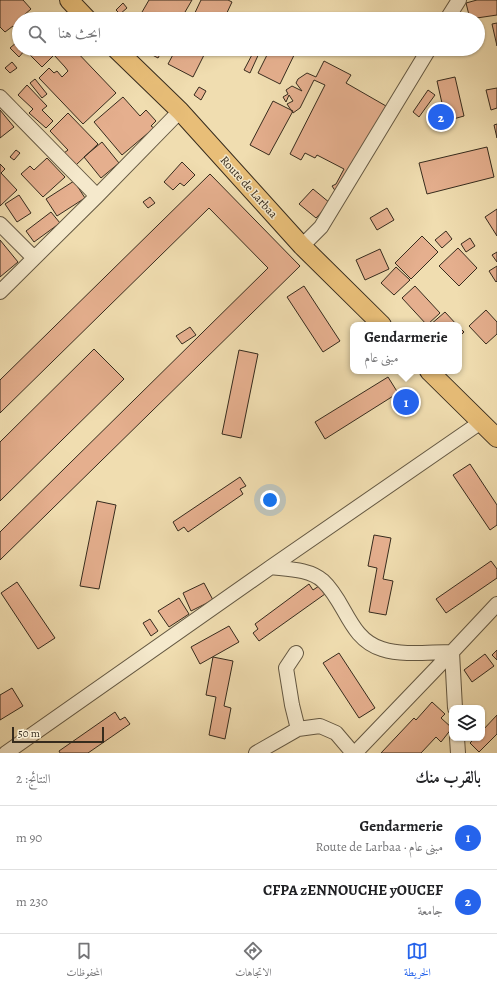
<!DOCTYPE html>
<html lang="ar">
<meta charset="utf-8">
<style>
body{margin:0;font-family:Alegreya,Amiri,serif;background:#f2f2f2;color:#202124;direction:rtl}
.controls{position:absolute;right:12px;bottom:12px;display:grid;overflow:hidden;border-radius:8px;box-shadow:0 1px 3px #0004}
.controls button{width:36px;height:36px;display:grid;place-items:center;padding:0;border:0;border-bottom:1px solid #e0e0e0;background:#fff;color:#202124;font:20px sans-serif}
.scale{position:absolute;left:12px;bottom:10px;width:92px;box-sizing:border-box;padding-left:4px;border:2px solid #362b1d;border-top:0;font-size:11px;line-height:14px;white-space:nowrap;color:#362b1d;-webkit-text-stroke:3px #f5e9cc;paint-order:stroke}
.you{position:absolute;left:270px;top:500px;width:14px;height:14px;margin:-10px;border:3px solid #fff;border-radius:50%;background:#1a73e8;box-shadow:0 0 0 6px #1a73e833}
.badge{display:grid;place-items:center;width:26px;height:26px;border-radius:50%;background:#2563eb;color:#fff;font-size:13px;font-weight:700}
.pin{position:absolute;translate:-50% -50%;border:2px solid #fff;box-shadow:0 1px 4px #0006}
.popup{position:absolute;left:350px;top:322px;width:112px;height:52px;box-sizing:border-box;display:grid;place-content:center;border-radius:8px;background:#fff;filter:drop-shadow(0 1px 3px #0005);font-size:13px;white-space:nowrap;color:#757577}
.popup b{font-size:15px;color:#202124}
.popup::after{content:'';position:absolute;left:50%;top:100%;margin-left:-8px;border:8px solid transparent;border-top-color:#fff}
.list{margin:0;padding:0;list-style:none}
h2{display:flex;justify-content:space-between;align-items:center;height:52px;margin:0;padding:0 16px;font-size:17px}
h2 small{font-size:13px;font-weight:400;color:#757577}
.list li{display:grid;grid-template-columns:26px 1fr auto;gap:12px;align-items:center;box-sizing:border-box;height:64px;padding:0 16px;border-top:1px solid #e0e0e0}
.list b{display:block;font-size:15px;white-space:nowrap}
.list p{margin:0;font-size:13px;white-space:nowrap;color:#757577}
.list em{font-size:13px;font-style:normal;color:#757577}
.icon{flex:none;width:22px;height:22px;fill:none;stroke:currentColor;stroke-width:2;stroke-linecap:round;stroke-linejoin:round}
.map{position:relative;flex:none;width:497px;height:753px;overflow:hidden;direction:ltr}
.search{position:absolute;background:#fff;box-shadow:0 1px 3px #0004;left:12px;right:12px;top:12px;height:44px;display:flex;align-items:center;gap:10px;box-sizing:border-box;padding:0 14px;border-radius:22px;color:#757577;font-size:15px}
.sheet{height:180px;background:#fff}
nav{display:flex;justify-content:space-around;align-items:center;box-sizing:border-box;height:56px;border-top:1px solid #e0e0e0;background:#fff;font-size:11px;color:#757577}
nav a{display:grid;justify-items:center;gap:2px}
nav .on{color:#2563eb}
.map>svg:first-child{display:block}
.building{fill:#e5af8e;stroke:#362b1d}
.lines{fill:none;stroke-linecap:round;stroke-linejoin:round}
.minor-casing{stroke:#645842;stroke-width:16}
.major-casing{stroke:#362b1d;stroke-width:20}
.minor{stroke:#f5e9cc;stroke-width:14}
.major{stroke:#e8be78;stroke-width:18}
.labels{text-anchor:middle;stroke-width:3;stroke-linejoin:round;paint-order:stroke}
.street-label{font-size:12px;fill:#362b1d;stroke:#f5e9cc}
</style>
<div class="map">
<svg width="497" height="753" viewBox="0 0 497 753">
<rect width="100%" height="100%" fill="#f0ddb0"/>
<filter id="stains"><feTurbulence type="fractalNoise" baseFrequency=".005" numOctaves="4"/><feColorMatrix values="0 0 0 0 .2 0 0 0 0 .09 0 0 0 0 .02 0 0 0 .5 -.17"/></filter>
<radialGradient id="worn" r=".72"><stop offset=".6" stop-color="#630" stop-opacity="0"/><stop offset="1" stop-color="#630" stop-opacity=".3"/></radialGradient>
<!-- building -->
<path class="building" d="M0 0H23L31 9 24 15 27 19H19L18 31 13 26 5 32 0 27Z
M149 0H192L181 19H138Z
M201 0H228L232 2 224 19H192Z
M477 0H497V15L470 19 466 3Z
M123 3 127 8 120 14 116 10Z
M238 13 249 19H235Z
M497 23V46L492 24Z
M17 42 19 49 25 50 19 57 10 48Z
M24 49H74L116 93 83 124 39 78 49 68 54 73 57 71 62 77 68 71 65 67 54 55 42 67Z
M141 49H163L158 58Z
M176 49H207L193 77 168 64Z
M238 49H250L247 54Z
M255 49H261L250 73 244 70Z
M277 49H297L280 84 258 73 269 51 275 54Z
M324 61 351 75 346 83 386 106 340 198 332 186 336 184 344 169 317 155 315 158 305 153 301 160 290 154 325 85 314 80 300 108 293 113 287 104 293 101 289 95 286 102 283 97 288 94 286 90 292 86 302 91 296 83 298 79 307 73 316 77Z
M12 62 17 68 10 73 5 68Z
M455 77 464 116 446 121 437 81Z
M35 79 47 94 42 98 30 83Z
M27 85 47 106 42 110 53 121 46 128 29 113 33 109 18 95Z
M199 87 206 91 201 100 194 95Z
M497 88V108L491 110 486 90Z
M428 90 435 95 419 117 413 112Z
M123 97 140 116 146 110 156 121 151 126 154 128 122 155 94 122Z
M273 101 293 111 269 155 250 145Z
M0 110 14 127 0 138Z
M68 113 98 144 76 165 64 153 68 150 50 131Z
M497 124V138L494 125Z
M102 142 119 163 101 178 84 157Z
M487 147 494 177 427 194 419 163Z
M16 150 20 153 14 160 10 157Z
M47 158 65 177 43 197 21 174 30 166 34 170Z
M182 162 195 175 184 186 180 183 173 190 164 182Z
M0 164 5 169 1 173 17 190 0 206Z
M210 174 300 266 0 560V532L268 268 209 208 0 413V380Z
M74 181 85 198 57 216 46 199Z
M313 189 330 203 316 218 299 204Z
M19 195 31 213 17 222 5 204Z
M150 197 155 203 148 208 143 202Z
M387 208 394 220 377 230 370 218Z
M497 209V236L485 217Z
M51 212 60 223 34 242 26 231Z
M446 231 452 239 442 248 435 240Z
M422 236 438 252 411 279 395 263Z
M470 238 475 246 466 252 461 244Z
M0 240 18 262 0 277Z
M458 248 477 268 459 286 439 266Z
M380 249 389 269 365 280 356 260Z
M497 252V262L492 255Z
M497 266V281L496 282 489 271Z
M396 267 410 280 394 295 381 283Z
M304 286 340 341 323 352 287 297Z
M415 286 440 313 427 325 402 298Z
M486 310 497 322V334L486 344 469 326Z
M445 312 457 325H430Z
M190 327 196 335 182 344 176 336Z
M459 327 464 332 459 337Z
M94 349 124 379 0 501V442Z
M239 350 258 354 241 438 222 434Z
M388 377 398 393 325 439 315 422Z
M470 464 497 505V525L490 530 453 475Z
M240 477 246 486 240 489 243 494 188 532 184 527 178 531 173 522Z
M97 501 116 505 99 589 80 586Z
M374 535 391 538 383 579 393 581 386 615 369 612 377 568 368 566Z
M491 561 497 569V578L446 613 436 599Z
M17 582 55 638 38 649 1 593Z
M204 583 213 600 191 611 183 593Z
M309 584 313 590 319 586 325 594 259 641 253 633 258 629 255 624Z
M179 598 189 614 169 627 158 611Z
M150 619 158 631 151 636 143 623Z
M229 626 239 642 200 664 191 647Z
M497 650V660L492 655Z
M339 653 375 708 359 718 323 663Z
M485 654 494 666 472 682 464 670Z
M213 657 233 661 224 706 231 708 225 739 209 735 216 697 206 695Z
M12 688 23 706 0 720V695Z
M432 702 445 714 441 718 452 728 441 742 436 737 421 753H381L414 718 416 720Z
M115 712 120 720 125 717 130 724 88 753H60L59 751Z
M497 715V734L479 752 470 743 475 738H482V731Z"/>
<g class="lines">
<defs>
<path id="minor" d="M447 19 459 0
M0 97 97 196
M0 224 34 258
M302 246 321 227 429 49
M0 292 97 196 180 111
M271 567C287 569 310 569 323 581 346 602 349 639 382 649 404 656 429 652 452 652L497 604
M452 652 455 708
M296 653 286 668 292 705 298 729
M457 738 458 753
M6 753 271 567 481 422
M256 753 298 729 320 726 336 733 353 753
M355 753 452 652"/>
<path id="major" d="M69 0 87 19
M116 49 180 111 302 246 382 325
M429 371 497 438"/>
</defs>
<!-- minor casing -->
<use href="#minor" class="minor-casing"/>
<!-- major casing -->
<use href="#major" class="major-casing"/>
<!-- minor -->
<use href="#minor" class="minor"/>
<!-- major -->
<use href="#major" class="major"/>
</g>
<g class="labels">
<!-- street labels -->
<g class="street-label">
<text transform="translate(249 187) rotate(48)" y="4">Route de Larbaa</text>
</g>
</g>
<rect width="100%" height="100%" filter="url(#stains)"/>
<rect width="100%" height="100%" fill="url(#worn)"/>
</svg>
<div class="controls">
<button><svg class="icon" aria-label="layers" viewBox="0 0 24 24"><path d="M12 4l9 5-9 5-9-5zM3 14l9 5 9-5"/></svg></button>
</div>
<div class="scale">50 m</div>
<div class="you"></div>
<div class="pin badge" style="left:406px;top:402px">1</div>
<div class="popup"><b>Gendarmerie</b>مبنى عام</div>
<div class="pin badge" style="left:441px;top:117px">2</div>
<div class="search"><svg class="icon" aria-label="search" viewBox="0 0 24 24"><circle cx="10" cy="10" r="6"/><path d="M15 15l6 6"/></svg>ابحث هنا</div>
</div>
<section class="sheet">
<h2>بالقرب منك<small>النتائج: 2</small></h2>
<ul class="list">
<li><span class="badge">1</span><div><b>Gendarmerie</b><p>مبنى عام · Route de Larbaa</p></div><em>90 m</em></li>
<li><span class="badge">2</span><div><b>CFPA zENNOUCHE yOUCEF</b><p>جامعة</p></div><em>230 m</em></li>
</ul>
</section>
<nav>
<a class="on"><svg class="icon" aria-label="map" viewBox="0 0 24 24"><path d="M3 6l6-2 6 2 6-2v14l-6 2-6-2-6 2zM9 4v14M15 6v14"/></svg>الخريطة</a>
<a><svg class="icon" aria-label="directions" viewBox="0 0 24 24"><path d="M12 3l9 9-9 9-9-9zM9 14v-3h6M13 9l2 2-2 2"/></svg>الاتجاهات</a>
<a><svg class="icon" aria-label="saved" viewBox="0 0 24 24"><path d="M7 4h10v16l-5-4-5 4z"/></svg>المحفوظات</a>
</nav>
